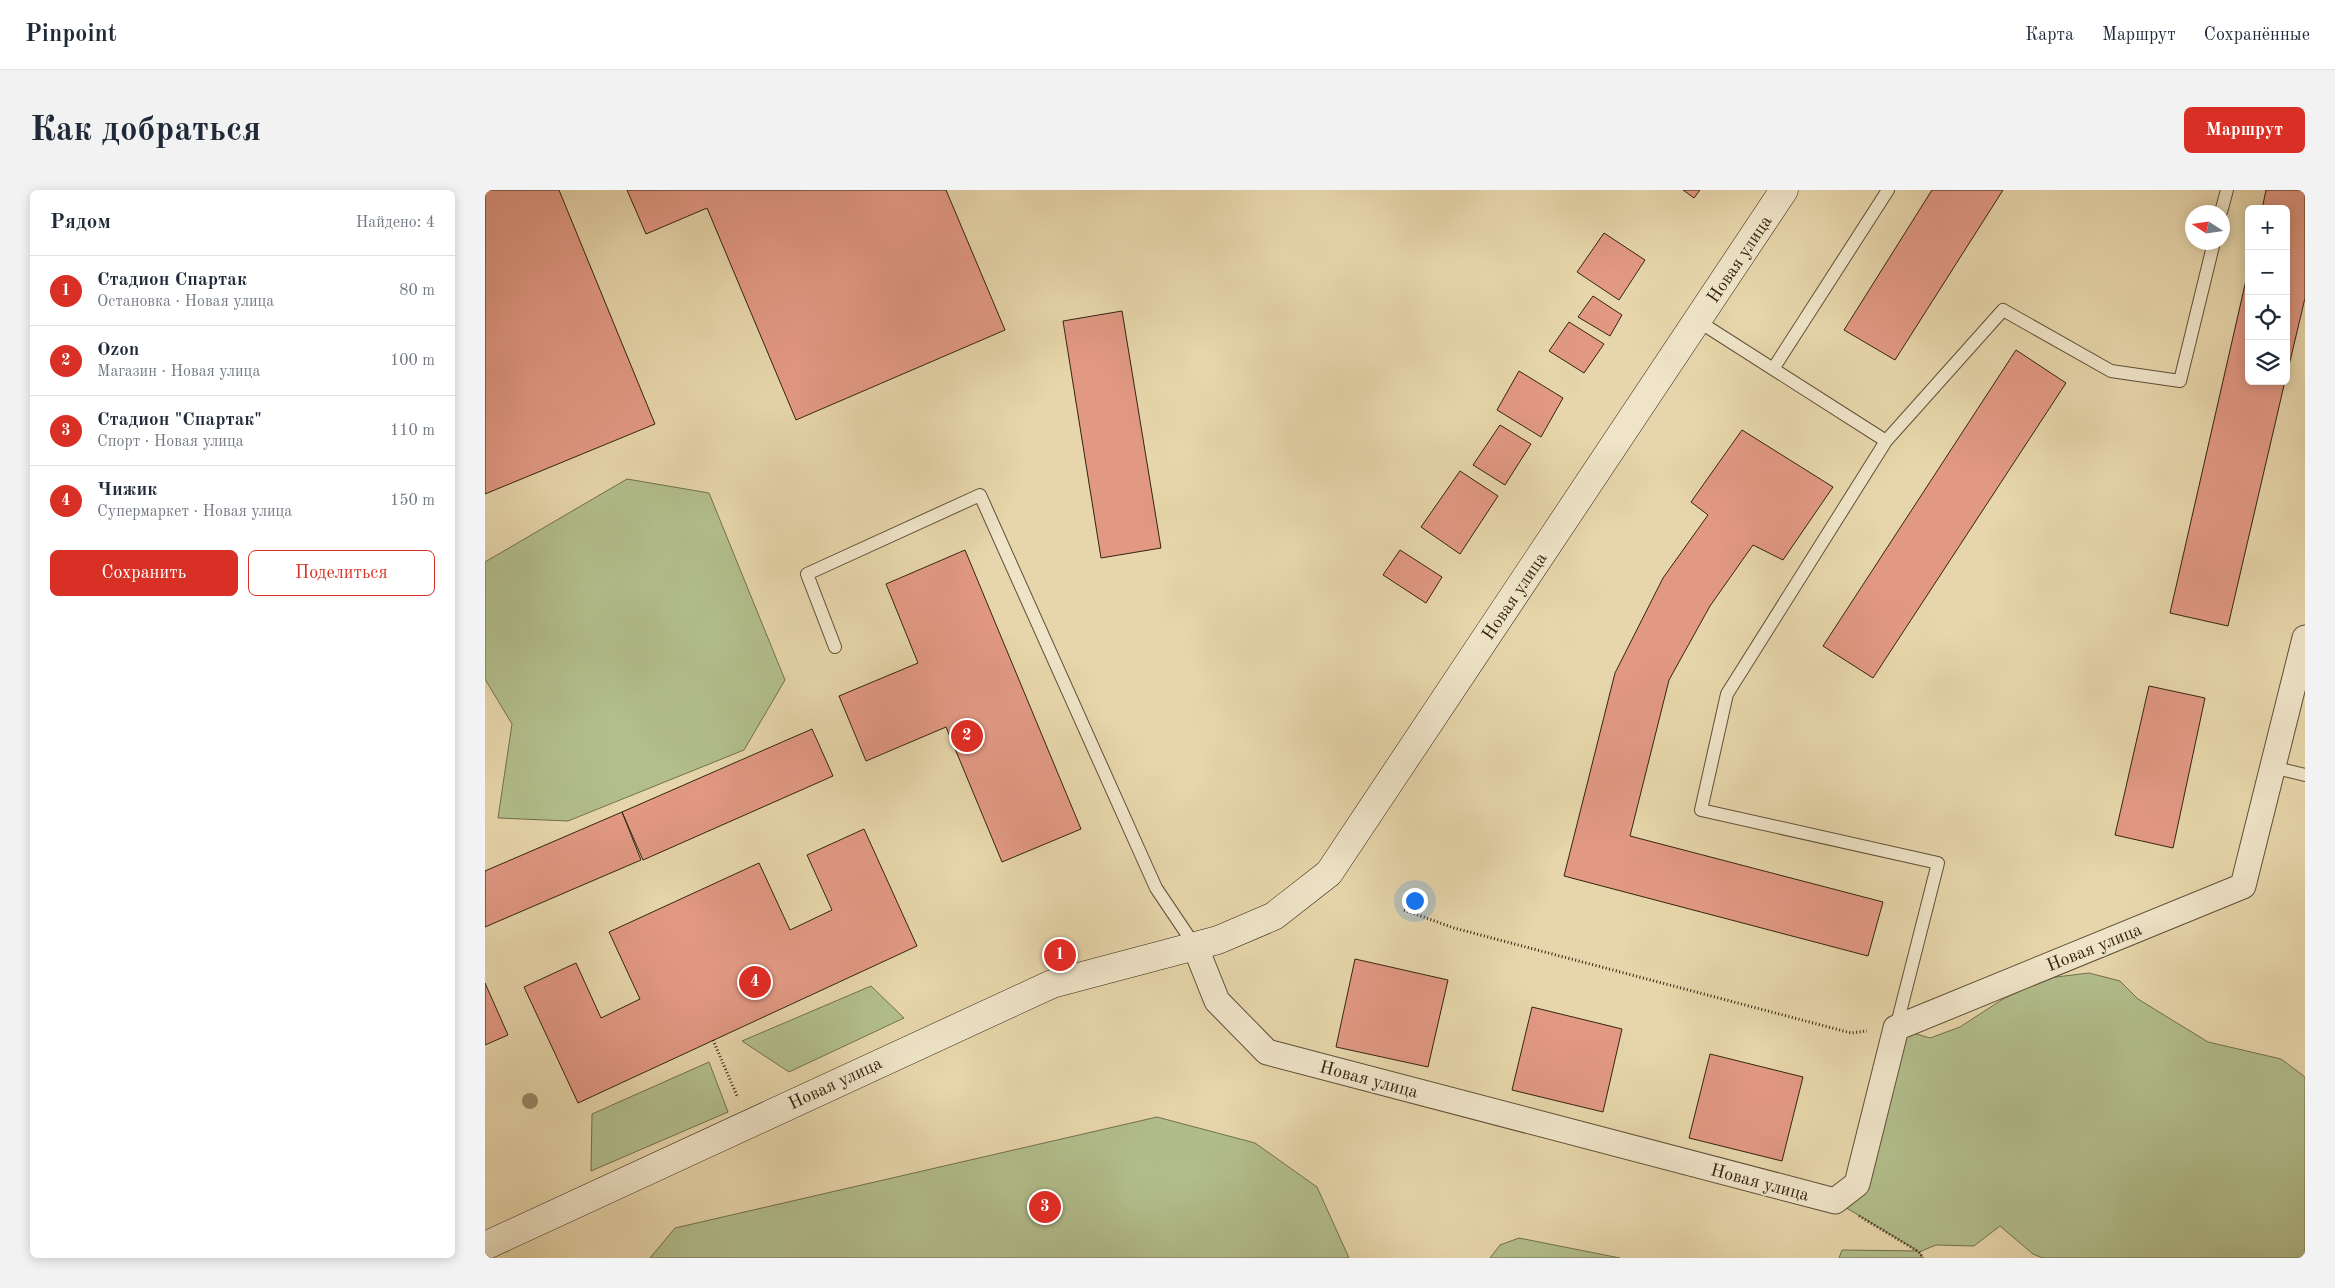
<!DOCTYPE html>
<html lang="ru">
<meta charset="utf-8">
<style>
body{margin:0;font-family:"Old Standard TT",serif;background:#f2f2f3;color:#1f2937}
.controls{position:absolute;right:15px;top:15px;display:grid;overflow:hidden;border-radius:8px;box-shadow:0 2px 12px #0003}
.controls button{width:45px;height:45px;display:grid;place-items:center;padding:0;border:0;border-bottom:1px solid #e0e1e3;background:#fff;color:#1f2937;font:25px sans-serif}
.compass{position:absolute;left:1700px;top:15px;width:45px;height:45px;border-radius:50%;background:#fff;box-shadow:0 2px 12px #0003;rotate:282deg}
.you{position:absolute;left:929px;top:710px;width:18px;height:18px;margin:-12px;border:4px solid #fff;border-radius:50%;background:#1a73e8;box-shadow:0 0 0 8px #1a73e833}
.badge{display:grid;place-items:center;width:32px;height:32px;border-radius:50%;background:#d93025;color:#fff;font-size:16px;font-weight:700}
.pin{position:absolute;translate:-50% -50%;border:2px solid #fff;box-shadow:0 1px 5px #0006}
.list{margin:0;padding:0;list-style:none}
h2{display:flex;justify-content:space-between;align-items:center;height:65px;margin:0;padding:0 20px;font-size:21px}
h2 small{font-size:16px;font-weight:400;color:#747a83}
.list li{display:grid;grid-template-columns:32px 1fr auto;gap:15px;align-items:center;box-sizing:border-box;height:70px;padding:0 20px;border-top:1px solid #e0e1e3}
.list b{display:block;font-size:19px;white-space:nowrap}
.list p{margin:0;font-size:16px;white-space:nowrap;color:#747a83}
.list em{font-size:16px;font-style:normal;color:#747a83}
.actions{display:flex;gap:10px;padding:15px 20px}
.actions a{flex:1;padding:11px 0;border:1px solid #d93025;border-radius:8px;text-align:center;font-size:18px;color:#d93025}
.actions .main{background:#d93025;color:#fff}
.icon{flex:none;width:28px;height:28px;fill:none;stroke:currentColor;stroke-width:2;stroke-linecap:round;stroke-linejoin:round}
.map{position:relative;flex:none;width:1820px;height:1068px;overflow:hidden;border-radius:8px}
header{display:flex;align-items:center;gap:30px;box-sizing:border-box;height:70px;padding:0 25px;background:#fff;border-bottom:1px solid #e0e1e3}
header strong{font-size:24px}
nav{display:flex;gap:28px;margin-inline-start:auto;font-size:18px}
.intro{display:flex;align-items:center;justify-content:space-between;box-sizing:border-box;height:120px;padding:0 30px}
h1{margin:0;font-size:35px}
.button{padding:12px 22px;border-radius:8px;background:#d93025;color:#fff;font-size:18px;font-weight:700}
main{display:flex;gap:30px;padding:0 30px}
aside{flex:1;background:#fff;border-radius:8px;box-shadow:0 2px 12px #0003}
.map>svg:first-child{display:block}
.green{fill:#b2be8c;stroke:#72704e}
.building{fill:#e29984;stroke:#332310}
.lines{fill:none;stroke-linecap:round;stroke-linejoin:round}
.lane-casing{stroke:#605037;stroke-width:14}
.street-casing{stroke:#605037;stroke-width:27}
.secondary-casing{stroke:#332310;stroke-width:29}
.path{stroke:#332310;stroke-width:3;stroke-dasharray:1 2.5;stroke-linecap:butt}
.lane{stroke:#efe4c8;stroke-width:12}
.street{stroke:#efe4c8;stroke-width:25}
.secondary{stroke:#efe4c8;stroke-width:28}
.tree{fill:#968967}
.labels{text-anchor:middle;stroke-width:4;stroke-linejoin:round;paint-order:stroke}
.street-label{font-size:18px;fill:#332310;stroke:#efe4c8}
</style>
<header>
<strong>Pinpoint</strong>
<nav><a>Карта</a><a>Маршрут</a><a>Сохранённые</a></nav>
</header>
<div class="intro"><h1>Как добраться</h1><a class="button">Маршрут</a></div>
<main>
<aside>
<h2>Рядом<small>Найдено: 4</small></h2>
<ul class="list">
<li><span class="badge">1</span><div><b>Стадион Спартак</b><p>Остановка · Новая улица</p></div><em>80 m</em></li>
<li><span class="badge">2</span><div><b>Ozon</b><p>Магазин · Новая улица</p></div><em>100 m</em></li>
<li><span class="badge">3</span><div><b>Стадион &quot;Спартак&quot;</b><p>Спорт · Новая улица</p></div><em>110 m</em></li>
<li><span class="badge">4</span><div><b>Чижик</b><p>Супермаркет · Новая улица</p></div><em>150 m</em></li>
</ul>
<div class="actions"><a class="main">Сохранить</a><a>Поделиться</a></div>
</aside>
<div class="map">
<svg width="1820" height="1068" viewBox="0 0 1820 1068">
<rect width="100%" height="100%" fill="#e7d6ab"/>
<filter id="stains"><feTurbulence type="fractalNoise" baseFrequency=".004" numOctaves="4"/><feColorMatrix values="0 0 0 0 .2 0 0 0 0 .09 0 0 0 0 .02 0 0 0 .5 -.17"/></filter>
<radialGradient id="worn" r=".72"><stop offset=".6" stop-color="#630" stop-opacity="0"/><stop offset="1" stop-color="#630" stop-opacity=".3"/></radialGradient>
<!-- green -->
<path class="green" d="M142 289 224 303 300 490 259 560 83 631 13 628 27 534 0 489V372Z
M1604 783 1635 791 1653 809 1723 852 1796 869 1820 887V1068H1558L1548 1064 1515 1036 1489 1056 1451 1055 1434 1062 1438 1068H1354L1357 1060 1433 1061 1350 1011 1372 994 1411 838 1445 848 1475 837 1518 809 1563 788Z
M386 796 419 828 304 882 257 851Z
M224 872 243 922 106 981 107 924Z
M672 927 770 953 832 997 864 1068H165L190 1038Z
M1034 1048 1135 1068H1005L1015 1055Z"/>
<!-- building -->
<path class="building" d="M0 0H74L170 234 0 304Z
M142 0H461L520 140 311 230 222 18 161 44Z
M1198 0H1215L1209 8Z
M1447 0H1518L1410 170 1359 140Z
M1781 0H1820V108L1801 188V19H1777Z
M1119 43 1160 70 1134 110 1092 82Z
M1764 77V191H1800L1743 436 1685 423Z
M1108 106 1137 125 1125 146 1093 127Z
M637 121 676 358 616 368 578 131Z
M1084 132 1119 154 1099 183 1064 161Z
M1531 160 1581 193 1388 488 1338 456Z
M1034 181 1078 208 1056 247 1012 220Z
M1015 235 1046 254 1020 295 988 275Z
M1257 240 1348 297 1298 370 1268 355 1225 416 1184 490 1145 646 1398 712 1383 766 1079 686 1130 483 1178 388 1223 325 1206 312Z
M975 281 1013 306 975 364 936 337Z
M480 360 596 639 517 672 461 537 381 571 354 506 433 473 401 394Z
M915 360 957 387 941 413 898 385Z
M1664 496 1720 508 1688 658 1630 645Z
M327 539 348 586 158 670 137 622Z
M137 622 156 670 0 737V681Z
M379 639 432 756 93 913 39 797 91 773 116 828 155 809 124 742 274 673 305 740 347 720 322 665Z
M870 769 963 790 943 877 851 857Z
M0 793 23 845 0 855Z
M1047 817 1137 839 1118 922 1027 900Z
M1225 864 1318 887 1297 971 1204 948Z"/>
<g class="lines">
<defs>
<path id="lane" d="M1736 22 1742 0
M1213 131 1401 251 1242 504 1216 620 1453 673 1411 838
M1288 179 1403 0
M1401 251 1518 120 1626 181 1695 191 1729 52
M350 457 322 384 495 305 671 698 710 756
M1787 577 1820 585"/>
<path id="street" d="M710 756 732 811 782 862 1350 1011 1372 994 1411 838 1758 696 1820 448"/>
<path id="secondary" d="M0 1056 567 794 733 750 789 726 844 683 1299 0"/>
</defs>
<!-- lane casing -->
<use href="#lane" class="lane-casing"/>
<!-- street casing -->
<use href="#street" class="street-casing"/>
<!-- secondary casing -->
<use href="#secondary" class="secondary-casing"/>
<!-- path -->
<path class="path" d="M919 720 969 738 1366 843 1382 841
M228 850 253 908
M1374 1026 1434 1062 1438 1068"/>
<!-- lane -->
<use href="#lane" class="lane"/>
<!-- street -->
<use href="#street" class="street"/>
<!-- secondary -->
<use href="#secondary" class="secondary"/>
</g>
<!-- trees -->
<circle class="tree" cx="45" cy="911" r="8"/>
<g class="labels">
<!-- street labels -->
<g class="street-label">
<text transform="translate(1254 69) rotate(-56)" y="6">Новая улица</text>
<text transform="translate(1029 406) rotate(-56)" y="6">Новая улица</text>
<text transform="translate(1609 757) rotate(-22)" y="6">Новая улица</text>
<text transform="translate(884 889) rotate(15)" y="6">Новая улица</text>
<text transform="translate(350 893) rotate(-25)" y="6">Новая улица</text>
<text transform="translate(1275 992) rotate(15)" y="6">Новая улица</text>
</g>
</g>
<rect width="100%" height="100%" filter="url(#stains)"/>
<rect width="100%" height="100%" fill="url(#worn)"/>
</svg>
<div class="controls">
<button>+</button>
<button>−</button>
<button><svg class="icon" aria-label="locate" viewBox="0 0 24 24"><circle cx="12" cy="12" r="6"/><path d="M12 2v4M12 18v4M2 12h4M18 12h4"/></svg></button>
<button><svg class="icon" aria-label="layers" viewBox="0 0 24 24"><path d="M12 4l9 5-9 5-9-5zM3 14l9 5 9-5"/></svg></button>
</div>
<svg class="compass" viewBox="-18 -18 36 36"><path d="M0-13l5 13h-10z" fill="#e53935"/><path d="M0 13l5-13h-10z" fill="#747a83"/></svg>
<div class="you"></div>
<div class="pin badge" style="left:575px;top:765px">1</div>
<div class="pin badge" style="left:482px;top:546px">2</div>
<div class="pin badge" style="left:560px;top:1017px">3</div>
<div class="pin badge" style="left:270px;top:792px">4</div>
</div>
</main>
